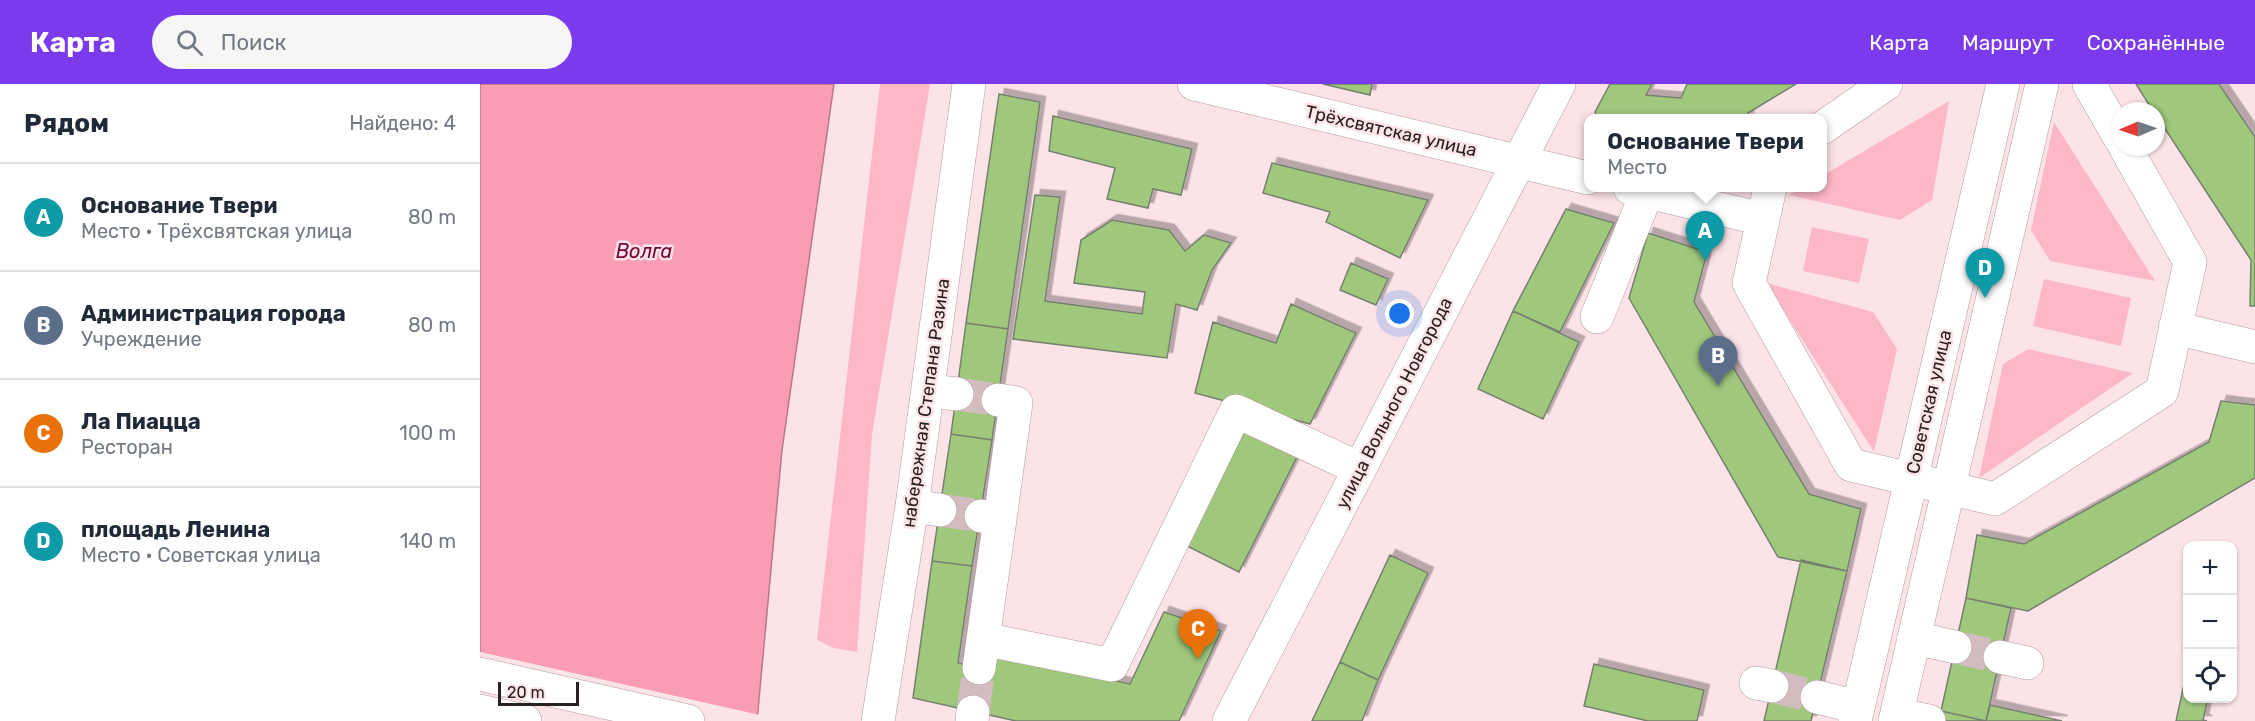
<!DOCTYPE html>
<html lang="ru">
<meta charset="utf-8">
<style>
body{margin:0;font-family:Rubik,sans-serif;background:#f6f6f7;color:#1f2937}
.controls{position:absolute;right:18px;bottom:18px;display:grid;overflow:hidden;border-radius:12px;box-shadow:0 2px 4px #0004}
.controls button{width:54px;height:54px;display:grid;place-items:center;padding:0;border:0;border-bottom:2px solid #e0e1e3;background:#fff;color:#1f2937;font:30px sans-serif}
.compass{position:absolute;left:1631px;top:18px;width:54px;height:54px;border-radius:50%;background:#fff;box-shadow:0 2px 4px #0004;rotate:268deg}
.scale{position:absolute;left:18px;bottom:15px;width:81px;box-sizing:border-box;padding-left:6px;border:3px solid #292022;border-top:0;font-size:16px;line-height:21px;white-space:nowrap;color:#292022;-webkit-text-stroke:4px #fce3e8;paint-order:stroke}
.you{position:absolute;left:920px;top:230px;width:21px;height:21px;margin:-15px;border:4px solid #fff;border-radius:50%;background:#1a73e8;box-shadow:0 0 0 9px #1a73e833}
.badge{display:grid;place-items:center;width:39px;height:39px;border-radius:50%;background:#7c3aed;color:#fff;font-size:20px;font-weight:700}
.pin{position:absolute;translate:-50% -50px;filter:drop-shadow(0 2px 3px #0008)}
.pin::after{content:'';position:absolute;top:32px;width:21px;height:18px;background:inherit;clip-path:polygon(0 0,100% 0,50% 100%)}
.popup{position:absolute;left:1104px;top:30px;width:243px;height:78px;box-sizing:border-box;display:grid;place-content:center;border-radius:12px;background:#fff;filter:drop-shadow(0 2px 4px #0005);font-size:20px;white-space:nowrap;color:#747a83}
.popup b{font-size:22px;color:#1f2937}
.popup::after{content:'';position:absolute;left:50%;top:100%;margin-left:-12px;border:12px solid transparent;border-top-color:#fff}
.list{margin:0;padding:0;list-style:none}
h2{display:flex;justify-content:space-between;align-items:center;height:78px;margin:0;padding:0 24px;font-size:26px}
h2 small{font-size:20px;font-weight:400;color:#747a83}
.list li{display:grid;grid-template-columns:39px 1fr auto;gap:18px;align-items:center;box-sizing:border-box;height:108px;padding:0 24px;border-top:2px solid #e0e1e3}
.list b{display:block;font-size:22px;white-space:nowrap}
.list p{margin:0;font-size:20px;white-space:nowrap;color:#747a83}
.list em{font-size:20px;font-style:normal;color:#747a83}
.icon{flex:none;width:33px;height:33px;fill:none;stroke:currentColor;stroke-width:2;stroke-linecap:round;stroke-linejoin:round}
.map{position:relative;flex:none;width:1775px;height:637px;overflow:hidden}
header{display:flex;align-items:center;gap:36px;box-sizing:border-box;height:84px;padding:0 30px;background:#7c3aed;color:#fff}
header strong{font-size:28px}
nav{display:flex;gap:33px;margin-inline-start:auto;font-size:21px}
.search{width:420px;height:54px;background:#f6f6f7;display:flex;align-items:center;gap:15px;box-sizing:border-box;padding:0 21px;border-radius:33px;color:#747a83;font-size:22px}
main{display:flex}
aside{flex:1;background:#fff}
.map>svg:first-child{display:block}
.green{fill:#fdb8c7}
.water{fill:#f89db3;stroke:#ba7888;stroke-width:1.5}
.pier{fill:#fce3e8}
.building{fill:#9fc87d;stroke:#76806f;stroke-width:1.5;filter:url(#shadow)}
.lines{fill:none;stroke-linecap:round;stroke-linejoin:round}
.minor-tunnel{stroke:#d2bcc0;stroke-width:33;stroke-dasharray:33 16;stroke-linecap:butt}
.minor-casing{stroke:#b29a9f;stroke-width:34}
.major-casing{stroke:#b29a9f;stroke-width:34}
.minor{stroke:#fff;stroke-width:33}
.major{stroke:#fff;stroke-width:33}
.labels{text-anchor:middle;stroke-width:5;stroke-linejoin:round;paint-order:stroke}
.street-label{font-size:18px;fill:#292022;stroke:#fce3e8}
.water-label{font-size:20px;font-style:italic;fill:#740635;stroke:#fce3e8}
</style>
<header>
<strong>Карта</strong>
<div class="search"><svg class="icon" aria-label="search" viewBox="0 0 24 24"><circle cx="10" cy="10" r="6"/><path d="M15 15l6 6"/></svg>Поиск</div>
<nav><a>Карта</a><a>Маршрут</a><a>Сохранённые</a></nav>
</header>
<main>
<aside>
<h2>Рядом<small>Найдено: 4</small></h2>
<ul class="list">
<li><span class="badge" style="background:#0f9aa8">A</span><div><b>Основание Твери</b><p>Место · Трёхсвятская улица</p></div><em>80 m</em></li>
<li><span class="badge" style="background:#5c6f8a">B</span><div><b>Администрация города</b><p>Учреждение</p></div><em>80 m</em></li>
<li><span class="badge" style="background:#e8710a">C</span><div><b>Ла Пиацца</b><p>Ресторан</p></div><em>100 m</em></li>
<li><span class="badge" style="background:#0f9aa8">D</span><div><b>площадь Ленина</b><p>Место · Советская улица</p></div><em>140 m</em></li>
</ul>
</aside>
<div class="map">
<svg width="1775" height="637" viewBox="0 0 1775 637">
<defs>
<filter id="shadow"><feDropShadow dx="5.5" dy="-5.5" stdDeviation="0" flood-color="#0004"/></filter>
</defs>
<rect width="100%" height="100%" fill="#fce3e8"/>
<!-- green -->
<path class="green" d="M400 0H450L392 350 377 568 354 564 337 556Z
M1469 17 1452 116 1420 136 1309 111 1322 104H1342V92Z
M1574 38 1675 197 1570 177 1551 146Z
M1332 143 1389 155 1379 199 1323 187Z
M1564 195 1651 214 1641 262 1553 242Z
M1286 199 1393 228 1417 265 1394 368Z
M1548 265 1653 289 1499 394 1523 280Z"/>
<!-- water -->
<path class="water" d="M0 0H354L302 366 277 637H0Z"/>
<!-- pier -->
<path class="pier" d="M0 568 280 631V637H0Z"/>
<!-- building -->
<path class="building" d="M843 0H892L890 11Z
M1130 0H1172L1166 11 1201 14 1207 0H1316L1268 29V34H1117L1115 28Z
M1656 0H1739L1775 53V222H1770L1771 176 1676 31V27H1673Z
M519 10 560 18 528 245 486 239Z
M573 32 712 65 701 111 673 105 668 124 627 115 635 84 569 67Z
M792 79 862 96 948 116 920 174 846 138 850 128 783 109Z
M555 111 580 113 565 217 662 230 665 208 594 199 601 156 632 136 689 146 705 167 724 151 751 159 732 186 717 226 696 220 687 274 533 255Z
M1086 125 1134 139 1080 248 1033 227Z
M1168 149 1227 168 1214 218 1329 410 1381 425 1367 487 1298 473 1149 214Z
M871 179 908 195 896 221 860 206Z
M811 220 876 249 830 340 715 309 733 238 796 259Z
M1033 227 1099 258 1063 335 998 305Z
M486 239 528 245 512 356 471 350Z
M1741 317 1775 321V394L1548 527 1486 514 1497 451 1544 460 1729 358Z
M765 346 817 373 759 488 707 462Z
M471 350 512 356 492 482 452 477Z
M910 471 948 489 898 596 860 578Z
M1321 476 1367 487 1331 637H1284Z
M452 477 492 482 478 579 499 584 516 571 650 600 684 528 741 547 699 637H536L433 614Z
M1486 514 1531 524 1506 637 1461 627Z
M860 578 898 596 882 637H832Z
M1114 580 1224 606 1217 637H1168L1104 622Z
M1708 582V614H1728L1723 636 1727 637H1696Z
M1510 621 1582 637H1506Z
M1461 627 1506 637H1459Z"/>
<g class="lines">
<!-- minor-tunnel -->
<path class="minor-tunnel" d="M477 310 518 316
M460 426 501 432
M1475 563 1520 573
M1292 602 1337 613
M493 628 499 584"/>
<defs>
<path id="minor" d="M714 0 1108 94
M1609 0 1640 54
M1342 44 1406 0
M1150 104 1283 135
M1290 104 1269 199 1371 381 1515 415 1682 307 1710 178 1645 63
M1117 233 1167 108
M1695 244 1775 263
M449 307 477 310
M432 422 460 426
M501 432 520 435 536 319 518 316
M1434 554 1475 563
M503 555 632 581 756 327 880 385
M1520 573 1547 579
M499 584 520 435
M1276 599 1292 602
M1337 613 1378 623
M1417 630 1449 637
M398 637 432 422 489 0
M492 637 493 628
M749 637 1079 0"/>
<path id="major" d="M0 590 208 637
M0 627 45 637
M1375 637 1523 0
M1415 637 1562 0"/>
</defs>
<!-- minor casing -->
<use href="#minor" class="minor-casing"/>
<!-- major casing -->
<use href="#major" class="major-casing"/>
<!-- minor -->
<use href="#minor" class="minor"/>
<!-- major -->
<use href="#major" class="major"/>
</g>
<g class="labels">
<!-- street labels -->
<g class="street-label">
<text transform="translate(911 47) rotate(13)" y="6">Трёхсвятская улица</text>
<text transform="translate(1449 318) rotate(-77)" y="6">Советская улица</text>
<text transform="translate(446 319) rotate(-82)" y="6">набережная Степана Разина</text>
<text transform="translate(914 319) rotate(-63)" y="6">улица Вольного Новгорода</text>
</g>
<!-- water labels -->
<g class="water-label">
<text x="164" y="174">Волга</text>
</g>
</g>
</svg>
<div class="controls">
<button>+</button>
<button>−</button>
<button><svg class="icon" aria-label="locate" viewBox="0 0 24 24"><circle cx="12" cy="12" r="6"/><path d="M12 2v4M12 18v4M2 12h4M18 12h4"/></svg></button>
</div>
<svg class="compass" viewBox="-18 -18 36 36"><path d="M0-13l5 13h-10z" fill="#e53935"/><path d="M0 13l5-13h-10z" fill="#747a83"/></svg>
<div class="scale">20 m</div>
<div class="you"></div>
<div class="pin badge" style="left:1225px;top:177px;background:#0f9aa8">A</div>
<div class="popup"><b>Основание Твери</b>Место</div>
<div class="pin badge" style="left:1238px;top:302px;background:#5c6f8a">B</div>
<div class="pin badge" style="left:718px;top:575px;background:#e8710a">C</div>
<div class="pin badge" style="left:1505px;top:214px;background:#0f9aa8">D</div>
</div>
</main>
